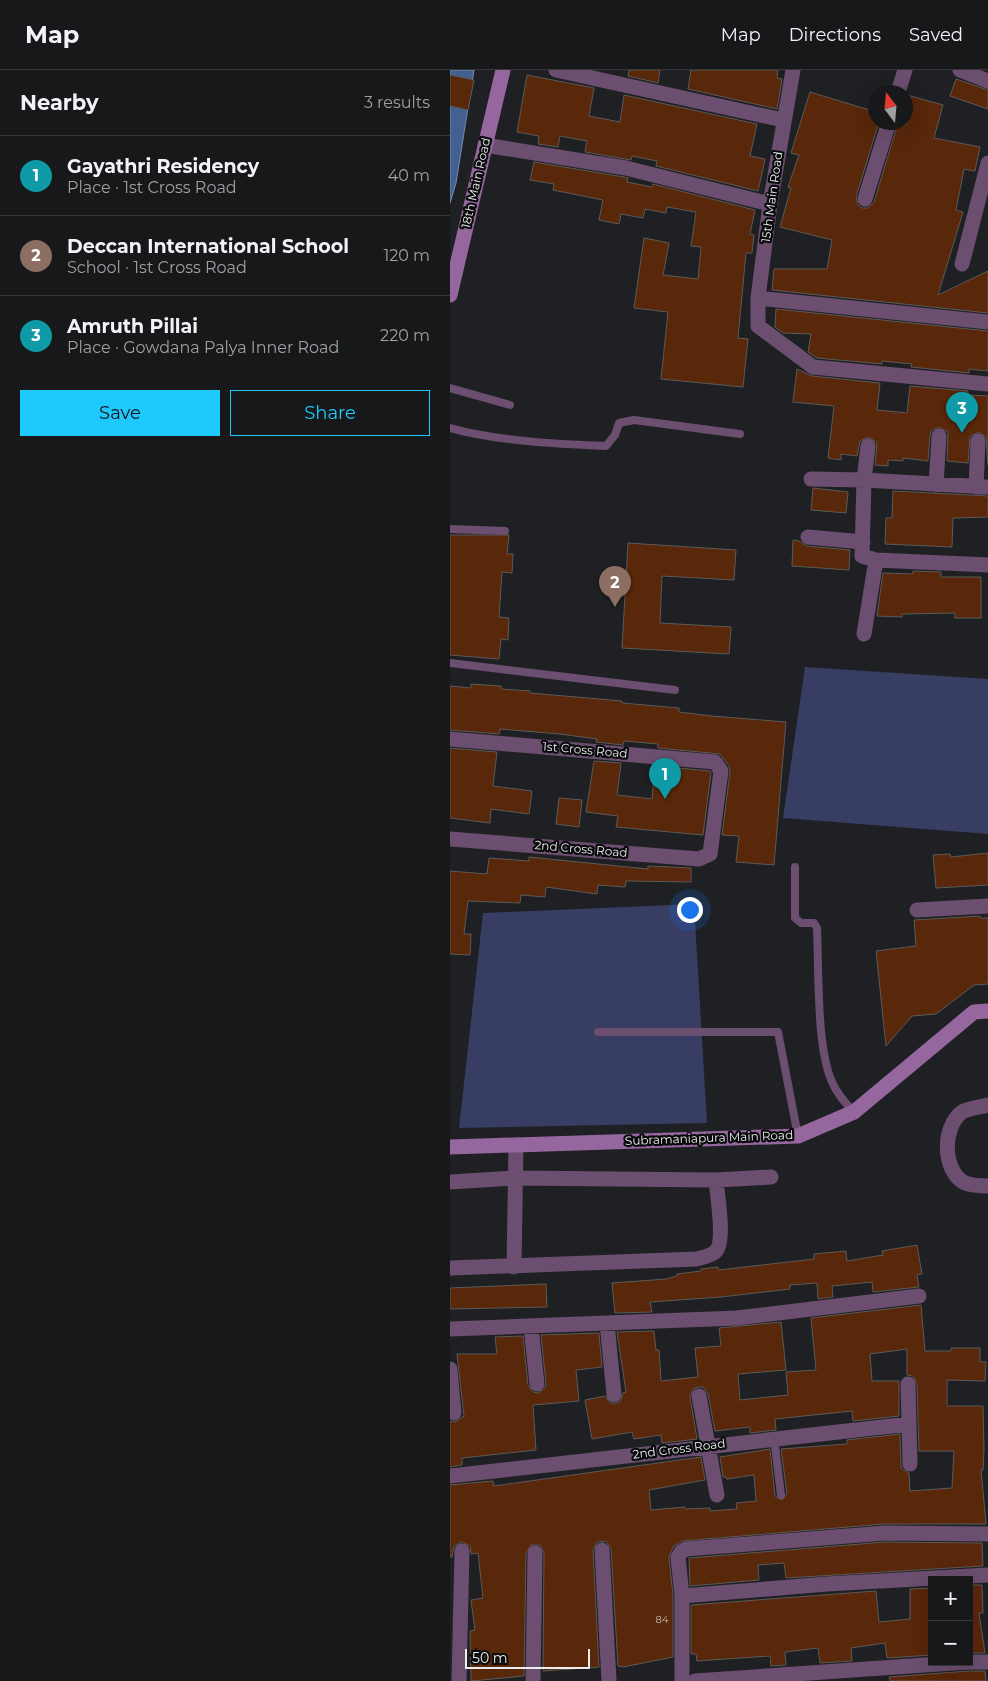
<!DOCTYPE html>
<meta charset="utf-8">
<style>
body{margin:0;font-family:Montserrat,sans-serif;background:#202123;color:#f1f3f6}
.controls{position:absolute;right:15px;bottom:15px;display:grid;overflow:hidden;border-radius:0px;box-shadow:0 5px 20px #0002}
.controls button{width:45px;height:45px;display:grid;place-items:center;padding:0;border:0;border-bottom:1px solid #363739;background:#17181a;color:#f1f3f6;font:25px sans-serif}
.compass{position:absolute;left:418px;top:15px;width:45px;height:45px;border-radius:50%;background:#17181a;box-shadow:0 5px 20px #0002;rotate:344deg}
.scale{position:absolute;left:15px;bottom:12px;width:125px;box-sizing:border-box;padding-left:5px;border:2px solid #ededef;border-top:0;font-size:14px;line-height:18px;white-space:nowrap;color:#ededef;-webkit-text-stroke:4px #090a0b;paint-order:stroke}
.you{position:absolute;left:239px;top:839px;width:18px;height:18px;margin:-12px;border:4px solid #fff;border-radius:50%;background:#1a73e8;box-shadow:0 0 0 8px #1a73e833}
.badge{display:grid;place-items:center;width:32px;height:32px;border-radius:50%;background:#20c9fd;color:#fff;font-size:16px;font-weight:700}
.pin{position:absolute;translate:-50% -41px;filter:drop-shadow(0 1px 2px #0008)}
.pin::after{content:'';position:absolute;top:26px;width:18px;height:15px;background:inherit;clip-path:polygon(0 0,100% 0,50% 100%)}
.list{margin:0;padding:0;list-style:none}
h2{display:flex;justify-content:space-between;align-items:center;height:65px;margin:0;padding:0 20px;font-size:21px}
h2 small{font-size:16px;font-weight:400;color:#9ea0a2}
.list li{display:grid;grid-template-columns:32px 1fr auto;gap:15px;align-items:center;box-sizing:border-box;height:80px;padding:0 20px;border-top:1px solid #363739}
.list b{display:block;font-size:19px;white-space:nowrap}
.list p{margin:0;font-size:16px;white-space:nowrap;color:#9ea0a2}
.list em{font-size:16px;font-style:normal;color:#9ea0a2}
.actions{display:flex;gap:10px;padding:15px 20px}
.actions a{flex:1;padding:11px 0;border:1px solid #20c9fd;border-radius:0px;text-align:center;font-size:18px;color:#20c9fd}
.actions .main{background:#20c9fd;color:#111}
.map{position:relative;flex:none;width:538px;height:1611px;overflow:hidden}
header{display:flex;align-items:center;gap:30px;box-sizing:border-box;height:70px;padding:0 25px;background:#17181a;border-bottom:1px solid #363739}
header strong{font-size:24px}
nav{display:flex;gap:28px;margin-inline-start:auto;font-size:18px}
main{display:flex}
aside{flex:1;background:#17181a}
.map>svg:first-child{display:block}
.green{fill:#373d63}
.water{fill:#436190;stroke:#768bac}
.building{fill:#59270a;stroke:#5d5a58}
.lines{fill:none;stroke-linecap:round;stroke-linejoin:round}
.lane{stroke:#6b4e70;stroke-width:8}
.street{stroke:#6b4e70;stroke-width:15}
.secondary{stroke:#96679e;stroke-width:15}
.labels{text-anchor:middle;stroke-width:4.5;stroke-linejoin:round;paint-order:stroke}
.number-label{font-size:10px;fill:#c8bcb6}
.street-label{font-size:12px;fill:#ededef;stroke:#090a0b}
</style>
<header>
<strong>Map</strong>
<nav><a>Map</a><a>Directions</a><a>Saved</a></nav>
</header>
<main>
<aside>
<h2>Nearby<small>3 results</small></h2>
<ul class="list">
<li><span class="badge" style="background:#0f9aa8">1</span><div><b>Gayathri Residency</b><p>Place · 1st Cross Road</p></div><em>40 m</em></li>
<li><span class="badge" style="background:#8d6e63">2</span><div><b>Deccan International School</b><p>School · 1st Cross Road</p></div><em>120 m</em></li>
<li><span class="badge" style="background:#0f9aa8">3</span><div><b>Amruth Pillai</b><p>Place · Gowdana Palya Inner Road</p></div><em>220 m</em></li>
</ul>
<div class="actions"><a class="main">Save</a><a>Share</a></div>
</aside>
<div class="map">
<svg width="538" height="1611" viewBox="0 0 538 1611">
<rect width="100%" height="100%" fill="#1f2023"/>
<!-- green -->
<path class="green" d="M355 597 538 609V764L333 748Z
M244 834 257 1053 9 1058 33 843Z"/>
<!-- water -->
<path class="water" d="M0 0H24L6 113 0 133Z"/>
<!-- building -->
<path class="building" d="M179 0H210L208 13 178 6Z
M241 0H328L327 8 332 9 327 39 238 19Z
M0 5 24 10 18 40 0 36Z
M77 5 144 18 139 46 170 52 174 25 307 54 300 86 315 89 308 121 206 96 207 91 182 86 181 90 135 82 137 71 110 66 108 77 88 74 89 66 67 62Z
M506 9 538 20V39L500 26Z
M360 22 426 42V52H429L406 127 408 135 412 138H418L424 132 448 53 456 55 457 25 493 35 484 68 530 77 525 101 514 99 506 140 513 142 488 225 538 201V243L322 220 324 199H377L382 170 330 157 341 118 338 117 349 85 341 83Z
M84 92 174 107 178 108 177 112 202 117 203 114 305 140 300 164 304 165 302 183H296L288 268 298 269 293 317 211 309 218 242 184 238 194 168 219 173 213 205 248 209 251 177 241 176 246 142 217 137 216 143 195 139 193 148 171 144 169 154 149 150 153 130 103 120 104 114 80 110Z
M326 239 538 261V301L519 299V303L461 297 462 294 432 291V294L367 288 358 282 361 264 333 263 325 257Z
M347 299 362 306 430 313 427 340 457 343 460 316 518 321V325L538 326V395L536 367 529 362 520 366 518 393 497 391 498 362 489 357 482 360 480 365 478 391 453 388V391L438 390V396L425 395 427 373 419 367 410 371 407 386 391 384V390L378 388 384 336 343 332Z
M363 418 398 422 396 443 361 440Z
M443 421 538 426V447L503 448 502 477 435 474 436 448H442Z
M0 465H59L57 484H63L62 503 52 502 49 547 59 548 58 570 51 569 49 589 0 585Z
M343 470 349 471 357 476 400 480 399 500 342 496Z
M178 473 286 480 284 510 212 506 210 553 281 557 279 584 172 578Z
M463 501 491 502V507H531V548H505V543L452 544V547L427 546 433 503 463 504Z
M21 614 51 616V619L80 621V623L172 631V633L229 638V642L262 646 336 652 324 795 286 792 289 766 272 765 280 702 279 696 270 684 208 678V674L174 671 173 675 146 672 147 669 110 664 50 659 49 664 0 660V616L21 618Z
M0 678 47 682 43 716 82 721 79 744 41 739 40 753 0 748Z
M144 691 171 693 167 725 202 729 205 696 260 701 261 703 253 765 166 757 168 746 136 742Z
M109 728 132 730 129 757 106 754Z
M538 783V815L486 818 483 785 500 784 501 787Z
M79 787 198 799V796L241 798V812L176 811 175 817 148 815 147 824 96 817 95 827 71 825 70 833 18 831 14 864H21L20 885 0 884V801L37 804 39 788 79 791Z
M530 846V848H538V914L524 915 486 944 462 946 436 976 426 881 466 876 464 850Z
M467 1175 472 1204 467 1205 469 1217 423 1222 422 1212 382 1216 383 1227 368 1229 367 1213 340 1215V1219L271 1227 200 1232 202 1242 165 1243 162 1213 216 1209 227 1206V1204L251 1201V1199L268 1197 269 1200 364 1189V1184L396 1181 397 1191 433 1185 432 1181Z
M96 1214 97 1237 0 1239V1218Z
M471 1235 475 1281H501V1278H530V1292H536L535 1311 497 1310V1336H533L534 1379 533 1400H531L536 1454H434L232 1471 223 1477 219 1487 223 1526V1587L173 1597 168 1596 161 1479 156 1471 147 1472 143 1480 149 1597 93 1601 94 1483 90 1475H81L76 1483 74 1606 21 1611 20 1561 25 1560 21 1530 33 1528 28 1483 21 1484 20 1476 12 1472 4 1476 2 1487H0V1415L43 1411 44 1416 251 1387 255 1410 199 1420 201 1440 235 1437V1439L260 1438V1441L287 1439 286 1433 306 1431 304 1405 277 1409 276 1407H273L270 1387 320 1379 325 1426 332 1430 337 1424 331 1379 397 1374V1370L450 1364 451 1395 452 1399 459 1403 460 1421 502 1418 504 1381H469L467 1314 463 1306 457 1305V1279L420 1284 422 1311H449V1346L403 1351 402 1341 325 1349 326 1360 300 1363V1357L265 1361 258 1324 253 1317H248L243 1319 240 1327 247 1369 212 1373 211 1365 184 1369 182 1362 142 1369 135 1330 155 1326 160 1333 165 1334 170 1332 173 1323 176 1322 167 1262 204 1261 206 1280H209L211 1311 248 1307 245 1278 271 1276 269 1258 331 1252 336 1300 288 1304 290 1330 338 1325 336 1302 366 1300 361 1248Z
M149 1263 152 1297 126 1300 129 1331 83 1335 86 1380 12 1388V1395L0 1397V1351L5 1352 14 1346 7 1284H47L45 1267 73 1266 78 1315 83 1322 88 1323 95 1318 96 1314 91 1265Z
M435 1472 532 1473 533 1496 336 1508 334 1493 308 1495 309 1510 240 1516 239 1488Z
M519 1515H532L533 1543H529L535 1583H519Z
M482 1518V1585L437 1588 435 1573 401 1578 402 1591 370 1593 368 1578 335 1582 336 1595 321 1596 320 1586 247 1591 246 1584H241V1535L426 1521 429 1552 460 1549V1519Z
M519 1601H535L536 1611H440L439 1607Z"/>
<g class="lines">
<!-- lane -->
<path class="lane" d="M0 318 60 335
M0 358C48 371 106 374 156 376L165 365 169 353 184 350 290 364
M0 459 55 461
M0 593 225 620
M345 797V848L351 853H364L367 858C369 899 366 980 383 1014 388 1025 395 1033 404 1042
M148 962H328L348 1066
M324 1368 331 1425"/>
<!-- street -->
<path class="street" d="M106 0 333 50
M343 0 320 134 308 228V256L363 297 538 314
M510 0 538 11
M448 22 455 0
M35 75 176 98 320 134
M415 129 439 52
M512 194 538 93
M308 228 538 252
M361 409 414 410 418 376
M486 415 489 366
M526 417 528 371
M538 417 414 410 412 486 426 490 538 495
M358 467 413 472
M414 564 426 490
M0 669 265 692 271 701 260 784 249 789 0 769
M467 840 538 836
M538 1035C531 1037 518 1038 512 1042 492 1057 492 1101 515 1113 523 1116 530 1116 538 1116
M0 1112 65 1108 266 1110
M64 1197 66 1075
M0 1198 247 1189C253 1187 261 1186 265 1182 276 1173 267 1124 266 1110L321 1107
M157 1253 164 1325
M81 1256 87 1314
M0 1259 287 1248 469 1226
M0 1299 4 1343
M458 1314 460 1394
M249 1326 267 1425
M0 1406 459 1354
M152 1480 159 1611
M232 1526 377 1514 538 1505
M519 1592H538
M9 1611 12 1481
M83 1611 85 1483
M232 1611V1526L228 1487 231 1482 236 1479 435 1463 538 1464
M245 1611 518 1592"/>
<!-- secondary -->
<path class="secondary" d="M0 225 53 0
M0 1077 348 1066 404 1042 524 942 538 941"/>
</g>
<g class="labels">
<!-- number labels -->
<g class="number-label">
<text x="212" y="1553">84</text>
</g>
<!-- street labels -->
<g class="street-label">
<text transform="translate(26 113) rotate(-77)" y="4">18th Main Road</text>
<text transform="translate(322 127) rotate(-82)" y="4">15th Main Road</text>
<text transform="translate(135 680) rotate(5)" y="4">1st Cross Road</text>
<text transform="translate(131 779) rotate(5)" y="4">2nd Cross Road</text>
<text transform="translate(259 1068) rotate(-2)" y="4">Subramaniapura Main Road</text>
<text transform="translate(229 1379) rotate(-7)" y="4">2nd Cross Road</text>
</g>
</g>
</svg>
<div class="controls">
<button>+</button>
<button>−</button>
</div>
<svg class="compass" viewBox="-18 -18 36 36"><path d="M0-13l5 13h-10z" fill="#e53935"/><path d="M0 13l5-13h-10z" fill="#9ea0a2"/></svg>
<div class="scale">50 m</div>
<div class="you"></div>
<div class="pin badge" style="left:215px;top:729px;background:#0f9aa8">1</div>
<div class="pin badge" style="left:165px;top:537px;background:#8d6e63">2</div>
<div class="pin badge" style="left:512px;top:363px;background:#0f9aa8">3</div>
</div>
</main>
